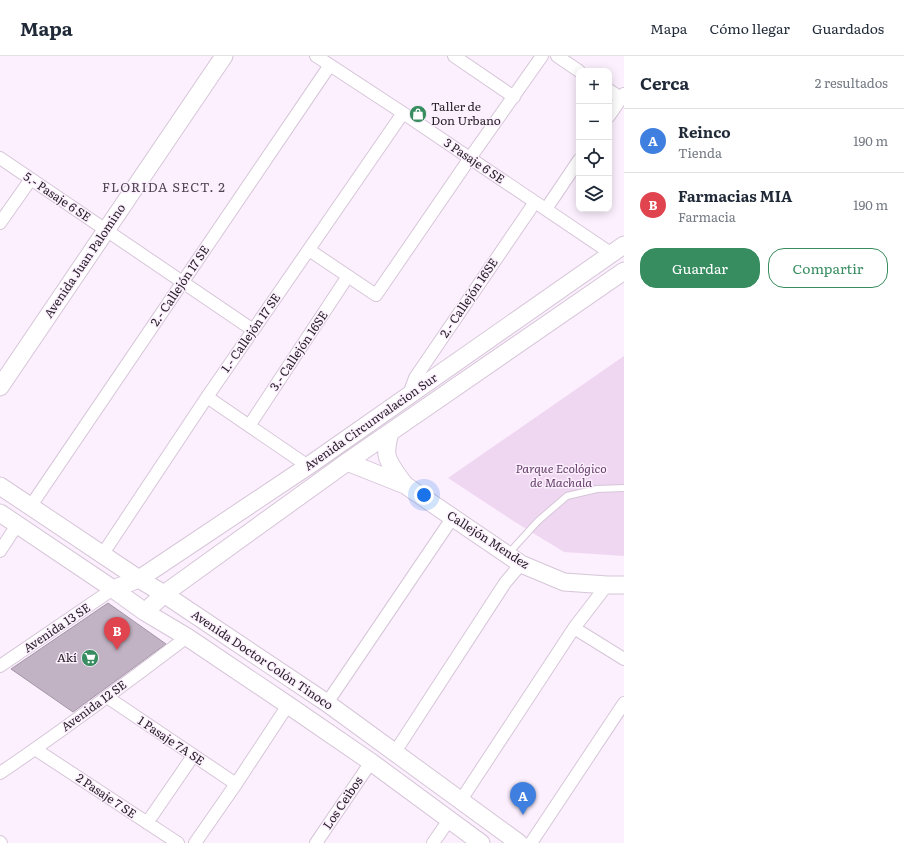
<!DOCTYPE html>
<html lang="es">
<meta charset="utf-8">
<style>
body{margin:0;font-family:Literata,serif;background:#f2f2f3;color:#1f2937}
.controls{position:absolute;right:12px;top:12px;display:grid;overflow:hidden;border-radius:8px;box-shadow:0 2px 10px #0003}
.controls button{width:36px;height:36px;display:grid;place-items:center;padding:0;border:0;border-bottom:1px solid #e0e1e3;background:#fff;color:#1f2937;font:20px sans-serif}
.you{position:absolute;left:424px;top:439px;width:14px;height:14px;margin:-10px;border:3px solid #fff;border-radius:50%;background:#1a73e8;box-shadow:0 0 0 6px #1a73e833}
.badge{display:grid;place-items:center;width:26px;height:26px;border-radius:50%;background:#378d60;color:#fff;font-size:13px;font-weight:700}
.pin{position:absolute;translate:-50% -33px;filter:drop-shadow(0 1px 2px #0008)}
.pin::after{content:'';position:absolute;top:21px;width:14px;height:12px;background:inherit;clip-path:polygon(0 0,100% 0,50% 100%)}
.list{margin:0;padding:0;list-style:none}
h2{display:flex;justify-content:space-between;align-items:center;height:52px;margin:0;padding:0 16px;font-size:17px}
h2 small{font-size:13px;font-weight:400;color:#747a83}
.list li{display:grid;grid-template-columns:26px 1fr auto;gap:12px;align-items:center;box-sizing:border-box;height:64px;padding:0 16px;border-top:1px solid #e0e1e3}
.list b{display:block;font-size:15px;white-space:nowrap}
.list p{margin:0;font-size:13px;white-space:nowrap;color:#747a83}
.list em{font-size:13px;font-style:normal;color:#747a83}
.actions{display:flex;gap:8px;padding:12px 16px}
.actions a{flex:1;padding:9px 0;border:1px solid #378d60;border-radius:16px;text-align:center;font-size:14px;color:#378d60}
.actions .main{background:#378d60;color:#fff}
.icon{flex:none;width:22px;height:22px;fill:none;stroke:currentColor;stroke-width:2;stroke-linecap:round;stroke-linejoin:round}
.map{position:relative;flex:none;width:624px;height:787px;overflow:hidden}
header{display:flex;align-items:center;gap:24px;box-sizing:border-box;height:56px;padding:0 20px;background:#fff;border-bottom:1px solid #e0e1e3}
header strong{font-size:19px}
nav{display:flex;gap:22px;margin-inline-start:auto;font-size:14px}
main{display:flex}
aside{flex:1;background:#fff}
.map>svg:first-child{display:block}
.green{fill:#efd7f2}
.building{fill:#c2b3c4;stroke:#a495a6}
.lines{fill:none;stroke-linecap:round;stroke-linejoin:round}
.lane-casing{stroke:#d6c6d8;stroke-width:8}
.street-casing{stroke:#d6c6d8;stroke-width:14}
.secondary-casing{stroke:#d6c6d8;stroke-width:19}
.lane{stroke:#fff;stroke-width:6}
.street{stroke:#fff;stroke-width:12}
.secondary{stroke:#fff;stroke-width:17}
.labels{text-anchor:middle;stroke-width:3;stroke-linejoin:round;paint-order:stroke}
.poi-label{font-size:12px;fill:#282229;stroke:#fceffe;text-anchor:start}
.street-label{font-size:12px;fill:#282229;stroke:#fceffe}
.park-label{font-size:12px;font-style:italic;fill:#68426d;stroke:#fceffe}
.neighbourhood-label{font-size:13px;letter-spacing:1px;fill:#534655;stroke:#fceffe}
</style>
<header>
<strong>Mapa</strong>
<nav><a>Mapa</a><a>Cómo llegar</a><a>Guardados</a></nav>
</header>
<main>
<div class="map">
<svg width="624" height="787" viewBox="0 0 624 787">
<rect width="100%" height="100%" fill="#fceffe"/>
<!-- green -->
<path class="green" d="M624 300V500L564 496 515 466 448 422Z"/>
<!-- building -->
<path class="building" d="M108 547 166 588 73 656 11 613Z"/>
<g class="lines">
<defs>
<path id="lane" d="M508 498 538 465 567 440 597 433 624 432"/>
<path id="street" d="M316 0 403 57 612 198
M454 0 514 41
M557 0 579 15
M609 34 621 42
M609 60 624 38
M0 102 253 274
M546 153 579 104
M0 167 31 123
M309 194 376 239 470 102 542 0
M207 341 308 410
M408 341 415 322 535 146
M249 370 348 220
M30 451 330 9
M0 495 17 469
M102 499 207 341 403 57
M574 572 624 603
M0 610 113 533
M107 641 236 728
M327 647 453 461
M35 693 178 787
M395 696 505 527 521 508
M0 717C64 674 125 628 187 581
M461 744 574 572 607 529
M147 767 193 700
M0 786 1 787
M195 787 236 728 288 649
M316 787 371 706
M433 787 449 764
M531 787 624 647"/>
<path id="secondary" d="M0 331 224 0
M390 377C388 384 386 392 387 399 389 409 399 421 405 429
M347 406 405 429 521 508 564 526 607 529H624
M0 430 139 523 164 538 327 647 519 787
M0 457 113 533 145 556 187 581 288 649 371 706 481 787
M113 533 139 523 308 410 624 189
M145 556 164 538 347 406 624 215"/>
</defs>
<!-- lane casing -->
<use href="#lane" class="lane-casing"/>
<!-- street casing -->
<use href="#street" class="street-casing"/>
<!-- secondary casing -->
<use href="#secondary" class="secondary-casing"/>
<!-- lane -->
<use href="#lane" class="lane"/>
<!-- street -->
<use href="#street" class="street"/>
<!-- secondary -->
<use href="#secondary" class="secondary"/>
</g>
<!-- icons -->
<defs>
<symbol id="shop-disc" viewBox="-11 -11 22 22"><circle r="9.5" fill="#378d60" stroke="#fceffe"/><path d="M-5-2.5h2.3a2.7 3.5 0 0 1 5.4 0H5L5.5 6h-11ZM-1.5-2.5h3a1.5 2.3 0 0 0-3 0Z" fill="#fff"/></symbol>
<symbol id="supermarket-disc" viewBox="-11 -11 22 22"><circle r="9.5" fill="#378d60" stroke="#fceffe"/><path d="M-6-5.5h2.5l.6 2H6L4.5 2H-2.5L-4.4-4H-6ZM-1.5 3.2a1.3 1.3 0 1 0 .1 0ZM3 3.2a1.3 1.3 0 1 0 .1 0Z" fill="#fff"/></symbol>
</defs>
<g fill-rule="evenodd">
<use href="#shop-disc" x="408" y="48" width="20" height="20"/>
<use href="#supermarket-disc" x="80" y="592" width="20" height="20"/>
</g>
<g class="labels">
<!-- poi labels -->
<g class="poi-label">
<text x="431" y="55">Taller de<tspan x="431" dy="14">Don Urbano</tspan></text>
<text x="77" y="606" text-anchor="end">Akí</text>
</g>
<!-- street labels -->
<g class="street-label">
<text transform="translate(474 105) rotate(34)" y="4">3 Pasaje 6 SE</text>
<text transform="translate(57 141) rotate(34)" y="4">5.- Pasaje 6 SE</text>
<text transform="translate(85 205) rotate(-56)" y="4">Avenida Juan Palomino</text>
<text transform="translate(180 230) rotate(-56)" y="4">2.- Callejón 17 SE</text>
<text transform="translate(469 242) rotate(-56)" y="4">2.- Callejón 16SE</text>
<text transform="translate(251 277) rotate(-55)" y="4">1.- Callejón 17 SE</text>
<text transform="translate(299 295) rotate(-56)" y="4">3.- Callejón 16SE</text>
<text transform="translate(371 366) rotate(-35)" y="4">Avenida Circunvalacion Sur</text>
<text transform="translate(488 484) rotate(33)" y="4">Callejón Mendez</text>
<text transform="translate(57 572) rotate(-34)" y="4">Avenida 13 SE</text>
<text transform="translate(262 604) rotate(34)" y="4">Avenida Doctor Colón Tinoco</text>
<text transform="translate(94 650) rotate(-36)" y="4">Avenida 12 SE</text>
<text transform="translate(171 685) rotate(34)" y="4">1 Pasaje 7A SE</text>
<text transform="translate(106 740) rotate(34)" y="4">2 Pasaje 7 SE</text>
<text transform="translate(343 747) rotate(-56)" y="4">Los Ceibos</text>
</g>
<!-- park labels -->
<g class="park-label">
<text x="561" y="417">Parque Ecológico<tspan x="561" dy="14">de Machala</tspan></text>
</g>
<!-- neighbourhood labels -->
<g class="neighbourhood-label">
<text x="164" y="136">FLORIDA SECT. 2</text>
</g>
</g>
</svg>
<div class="controls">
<button>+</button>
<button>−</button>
<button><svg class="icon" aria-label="locate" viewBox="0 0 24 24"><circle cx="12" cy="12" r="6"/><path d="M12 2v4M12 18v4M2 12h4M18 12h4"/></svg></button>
<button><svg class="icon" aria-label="layers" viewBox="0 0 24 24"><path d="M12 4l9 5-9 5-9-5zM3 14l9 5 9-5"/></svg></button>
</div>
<div class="you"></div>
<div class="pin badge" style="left:523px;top:759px;background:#3f7fe0">A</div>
<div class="pin badge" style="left:117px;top:594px;background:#e0444e">B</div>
</div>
<aside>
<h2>Cerca<small>2 resultados</small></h2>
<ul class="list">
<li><span class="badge" style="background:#3f7fe0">A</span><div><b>Reinco</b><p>Tienda</p></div><em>190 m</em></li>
<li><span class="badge" style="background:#e0444e">B</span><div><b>Farmacias MIA</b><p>Farmacia</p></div><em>190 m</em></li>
</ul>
<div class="actions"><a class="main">Guardar</a><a>Compartir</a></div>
</aside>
</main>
